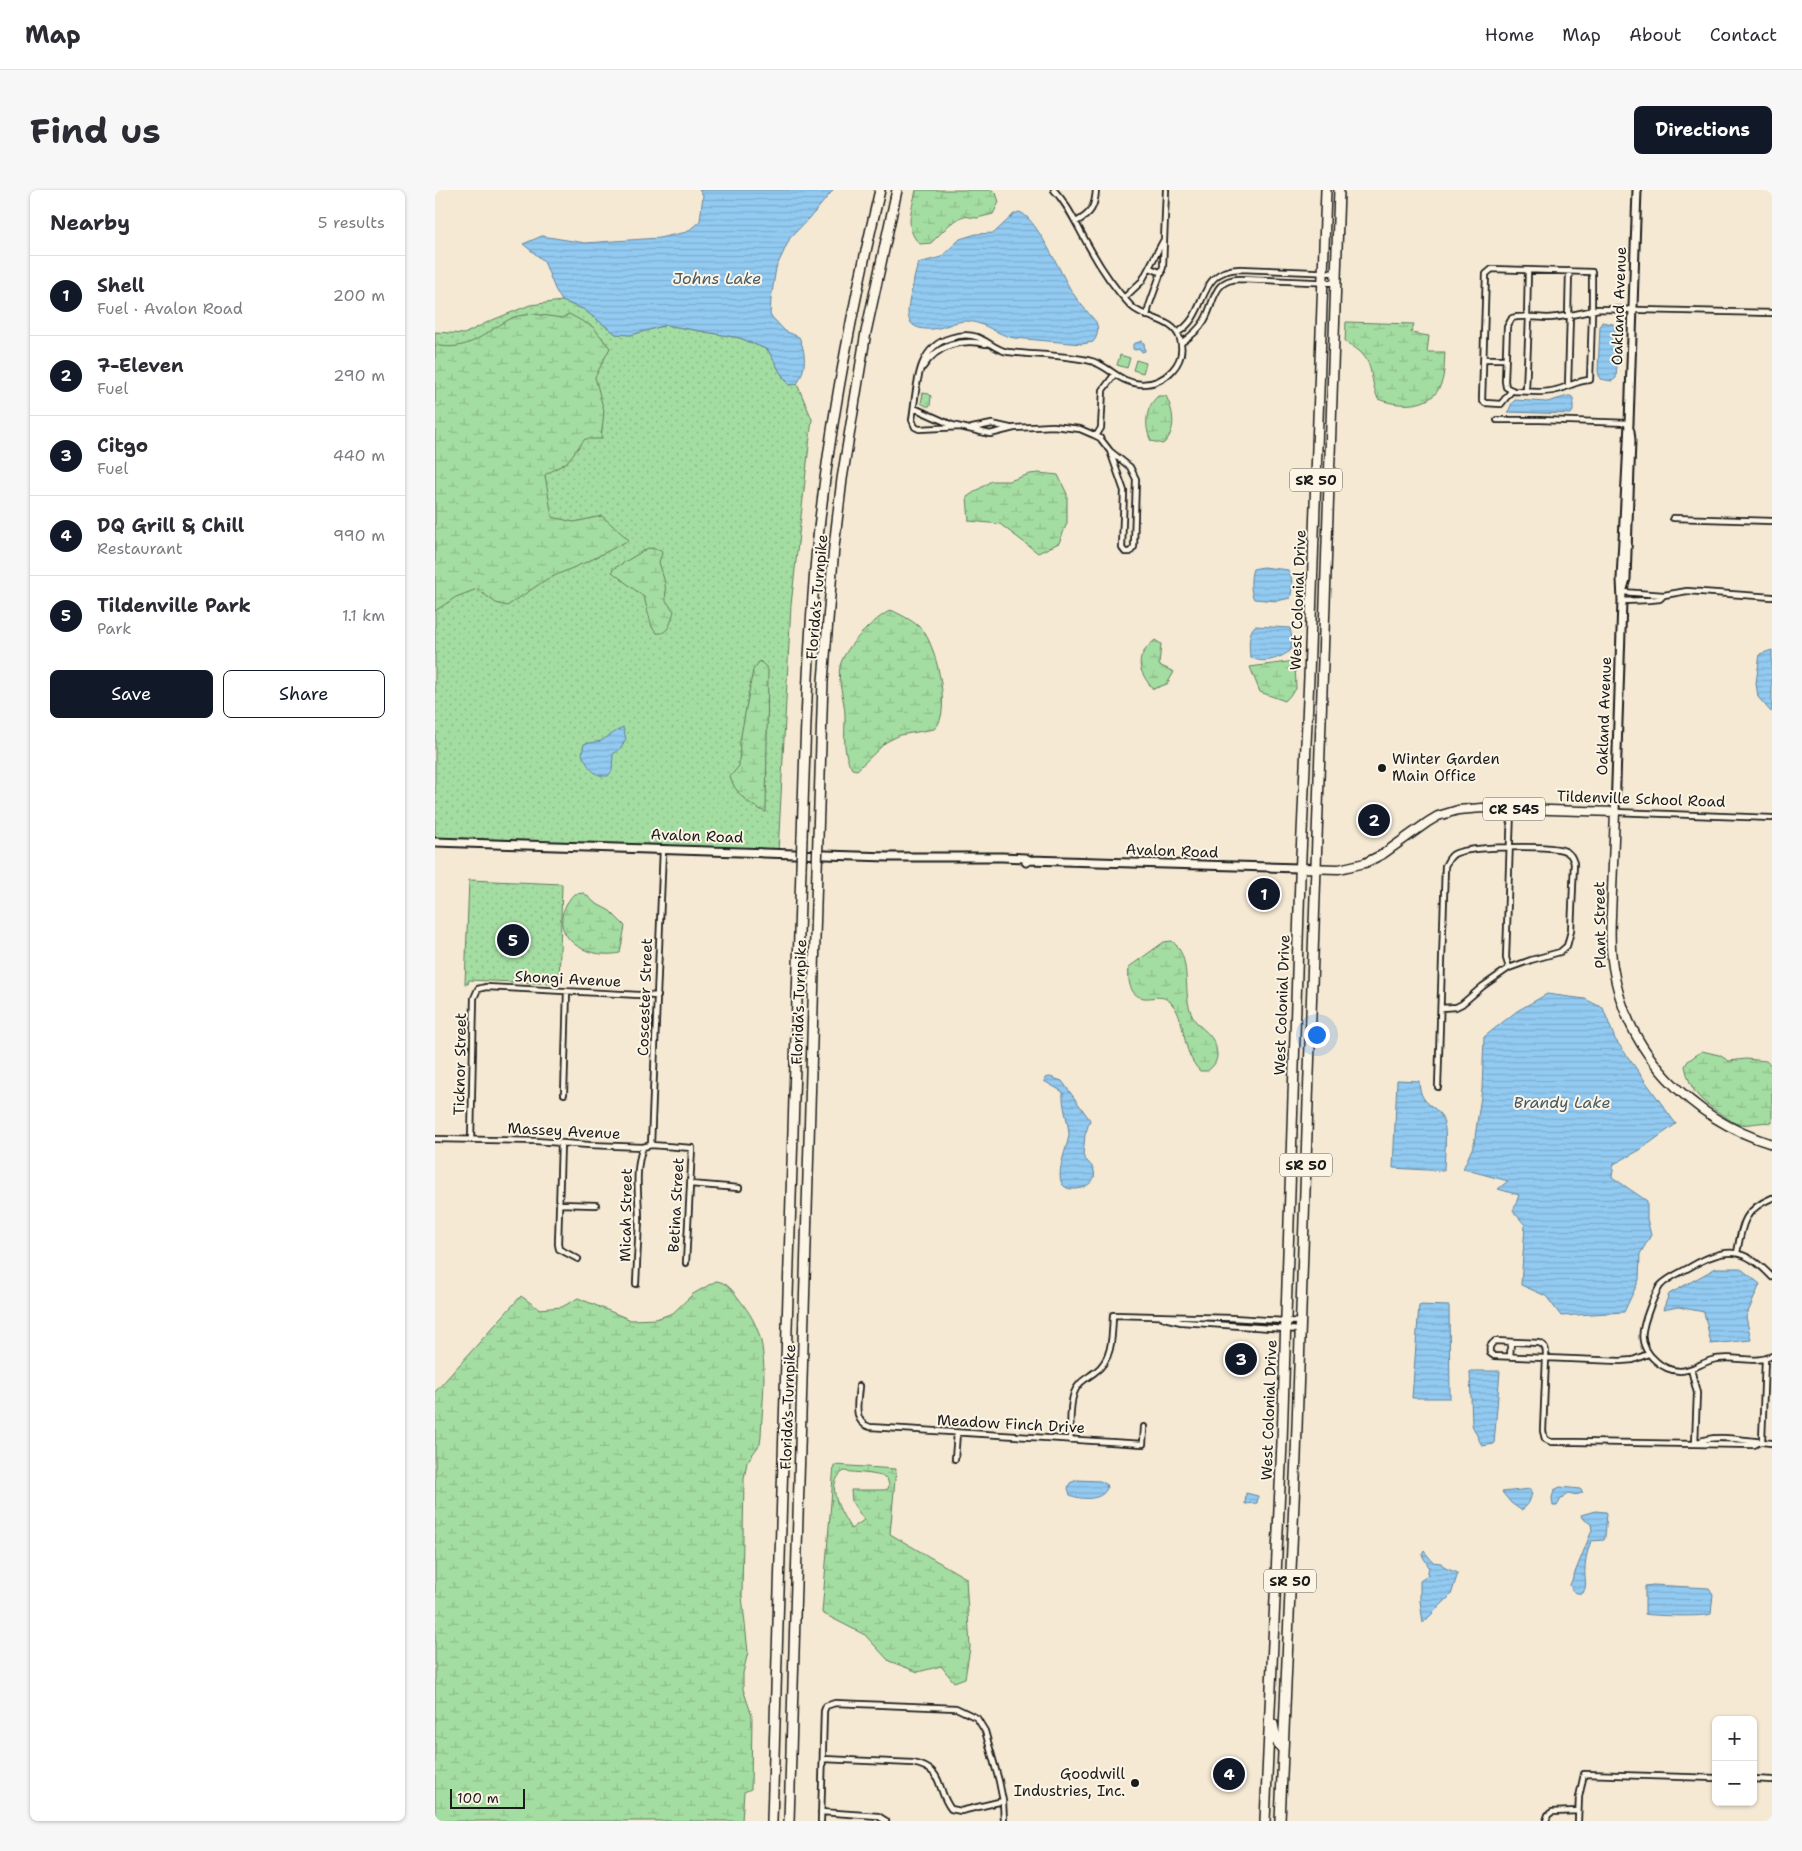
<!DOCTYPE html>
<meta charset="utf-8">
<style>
body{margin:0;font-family:"Shantell Sans",sans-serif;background:#f7f7f7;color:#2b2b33}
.controls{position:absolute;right:15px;bottom:15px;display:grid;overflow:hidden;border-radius:8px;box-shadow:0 1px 4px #0004}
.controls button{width:45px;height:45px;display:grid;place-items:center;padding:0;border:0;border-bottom:1px solid #e1e1e2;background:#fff;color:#2b2b33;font:25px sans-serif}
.scale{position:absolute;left:15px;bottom:12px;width:75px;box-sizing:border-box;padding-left:5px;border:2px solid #1c1c1c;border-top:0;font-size:14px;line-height:18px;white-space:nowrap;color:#1c1c1c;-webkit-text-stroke:4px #fcf5e5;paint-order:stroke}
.you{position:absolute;left:881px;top:844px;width:18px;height:18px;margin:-12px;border:4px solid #fff;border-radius:50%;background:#1a73e8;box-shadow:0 0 0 8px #1a73e833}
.badge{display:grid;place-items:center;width:32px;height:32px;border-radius:50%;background:#111827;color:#fff;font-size:16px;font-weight:700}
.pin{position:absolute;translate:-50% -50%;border:2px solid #fff;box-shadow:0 1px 5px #0006}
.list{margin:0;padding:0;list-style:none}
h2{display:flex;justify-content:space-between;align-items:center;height:65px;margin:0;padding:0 20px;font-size:21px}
h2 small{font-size:16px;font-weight:400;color:#7c7c81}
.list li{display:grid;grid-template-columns:32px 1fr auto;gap:15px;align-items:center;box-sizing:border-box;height:80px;padding:0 20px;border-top:1px solid #e1e1e2}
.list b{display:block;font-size:19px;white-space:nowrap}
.list p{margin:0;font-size:16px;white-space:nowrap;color:#7c7c81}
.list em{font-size:16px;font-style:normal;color:#7c7c81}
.actions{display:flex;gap:10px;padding:15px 20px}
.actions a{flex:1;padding:11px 0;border:1px solid #111827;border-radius:8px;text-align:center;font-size:18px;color:#111827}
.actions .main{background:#111827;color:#fff}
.map{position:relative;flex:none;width:1337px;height:1631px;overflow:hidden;border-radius:8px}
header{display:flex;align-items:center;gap:30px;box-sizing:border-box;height:70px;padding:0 25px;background:#fff;border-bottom:1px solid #e1e1e2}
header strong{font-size:24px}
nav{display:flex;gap:28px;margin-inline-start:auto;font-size:18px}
.intro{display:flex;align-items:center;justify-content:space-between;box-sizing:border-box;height:120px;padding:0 30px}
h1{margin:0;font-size:35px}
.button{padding:12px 22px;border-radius:8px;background:#111827;color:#fff;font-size:18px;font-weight:700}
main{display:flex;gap:30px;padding:0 30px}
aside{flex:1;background:#fff;border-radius:8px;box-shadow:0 1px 4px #0004}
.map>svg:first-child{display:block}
.grass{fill:url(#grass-dots);stroke:#607c5e}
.wetland{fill:url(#wetland-marsh);stroke:#607c5e;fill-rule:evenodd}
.pitch{fill:#a4dda1;stroke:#607c5e}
.water{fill:url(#water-rules);stroke:#63849c}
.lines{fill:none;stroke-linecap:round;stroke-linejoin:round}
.street-casing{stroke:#1c1c1c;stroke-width:8}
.secondary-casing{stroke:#1c1c1c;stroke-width:11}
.primary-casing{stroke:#1c1c1c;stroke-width:11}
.highway-casing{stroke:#1c1c1c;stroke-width:12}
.street{stroke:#fcf5e5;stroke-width:4.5}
.secondary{stroke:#fcf5e5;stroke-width:7}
.primary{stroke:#fcf5e5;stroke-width:8}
.highway{stroke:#fcf5e5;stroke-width:9}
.highway-bridge-casing{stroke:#1c1c1c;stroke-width:12;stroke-linecap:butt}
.highway-bridge{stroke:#fcf5e5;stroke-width:9}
.poi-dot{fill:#1c1c1c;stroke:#fcf5e5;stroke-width:2}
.labels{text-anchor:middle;stroke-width:4;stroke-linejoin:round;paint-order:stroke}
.shield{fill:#fcf5e5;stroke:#5f5d58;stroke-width:1}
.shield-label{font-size:14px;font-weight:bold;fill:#1c1c1c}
.street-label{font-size:15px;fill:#1c1c1c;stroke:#fcf5e5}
.poi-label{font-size:15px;fill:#1c1c1c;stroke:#fcf5e5;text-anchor:start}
.water-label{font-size:16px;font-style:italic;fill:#455967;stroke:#fcf5e5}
</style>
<header>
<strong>Map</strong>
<nav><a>Home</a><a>Map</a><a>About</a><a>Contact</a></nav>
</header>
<div class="intro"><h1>Find us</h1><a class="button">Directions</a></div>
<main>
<aside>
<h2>Nearby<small>5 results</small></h2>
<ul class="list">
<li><span class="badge">1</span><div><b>Shell</b><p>Fuel · Avalon Road</p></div><em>200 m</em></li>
<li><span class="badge">2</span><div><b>7-Eleven</b><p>Fuel</p></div><em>290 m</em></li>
<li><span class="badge">3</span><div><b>Citgo</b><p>Fuel</p></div><em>440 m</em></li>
<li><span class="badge">4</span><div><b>DQ Grill &amp; Chill</b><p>Restaurant</p></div><em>990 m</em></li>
<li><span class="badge">5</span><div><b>Tildenville Park</b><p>Park</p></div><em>1.1 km</em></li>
</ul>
<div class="actions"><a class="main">Save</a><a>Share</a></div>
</aside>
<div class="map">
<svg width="1337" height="1631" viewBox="0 0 1337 1631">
<defs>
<pattern id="grass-dots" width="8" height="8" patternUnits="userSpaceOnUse" patternTransform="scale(1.25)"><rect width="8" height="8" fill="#a4dda1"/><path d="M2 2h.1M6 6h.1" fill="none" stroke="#8dbd8a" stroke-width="1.8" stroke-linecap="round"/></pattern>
<pattern id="wetland-marsh" width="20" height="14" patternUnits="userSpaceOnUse" patternTransform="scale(1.25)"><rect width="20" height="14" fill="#a4dda1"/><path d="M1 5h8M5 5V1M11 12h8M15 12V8" fill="none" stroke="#8dbd8a"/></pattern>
<pattern id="water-rules" width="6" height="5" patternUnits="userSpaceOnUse" patternTransform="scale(1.25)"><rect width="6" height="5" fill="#92caf1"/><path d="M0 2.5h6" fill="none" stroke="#7dadce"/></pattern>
</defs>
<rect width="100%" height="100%" fill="#f5e9d3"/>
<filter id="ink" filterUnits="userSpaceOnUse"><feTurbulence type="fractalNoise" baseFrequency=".02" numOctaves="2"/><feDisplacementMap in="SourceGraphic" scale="10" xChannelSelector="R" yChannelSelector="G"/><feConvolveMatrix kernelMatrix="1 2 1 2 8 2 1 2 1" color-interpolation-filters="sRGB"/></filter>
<g filter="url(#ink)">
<!-- grass -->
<path class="grass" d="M127 111 148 119 181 144 196 145 231 135 305 148 333 160 345 182 354 195 362 194 377 229 356 415 343 663 0 652V142L29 144 55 131 95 115Z
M488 203 494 204 496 206 495 216H491L486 213Z
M34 690 127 694 124 794 34 790 33 794H30Z"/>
<!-- wetland -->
<path class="wetland" d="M481 0H557L561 3 564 12 558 24 542 28 528 26 515 34 496 53 485 54C468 38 477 20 481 0Z
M99 124 127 128 134 124 158 137 175 158 160 187 169 221 166 249H150L132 272 110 285 117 327 139 332 167 326 194 350 156 370 112 389 72 416 61 413 42 399 21 407 0 421V155C35 163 50 141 79 127 85 125 93 125 99 124Z
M911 132 979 134 976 143 994 146 992 162H1010C1009 173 1010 184 1006 194 997 219 963 217 943 209 932 182 942 168 910 152Z
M723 206H731C739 222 742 241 728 254L716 251C709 237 710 217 723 206Z
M604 283 623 285 632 304V333L624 353 603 363 565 334 534 331 532 307 556 291H574L595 284Z
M213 358 226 360 227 363 224 372 230 393 231 411 239 421C236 431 234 445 222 443L217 437 209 407 177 382 178 379Z
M456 420C468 426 480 431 489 442 501 458 518 525 499 539L465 545 451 552 422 580 417 579C407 563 410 544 410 526 410 510 402 492 405 476 410 456 439 429 456 420Z
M720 450 726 454 724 475 739 482 732 494 718 499C702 479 699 468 720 450Z
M325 471 333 479 331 622C315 616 300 603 295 587L304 576 305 551 318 480Z
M860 471 861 499 850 511 825 502 815 477Z
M149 703 160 713 175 721 190 736 185 763C146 771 106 740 139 704Z
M737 751C757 767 748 798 755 820 760 840 781 840 782 865 782 872 778 877 772 881H765C745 860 752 831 737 814 728 803 719 809 709 808 693 806 693 787 694 777L729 752Z
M1267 861 1284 865 1294 871 1311 869 1331 871 1337 876V933C1325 931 1314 936 1302 934 1298 933 1293 928 1289 926 1266 911 1256 904 1250 876L1253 871Z
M281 1091C292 1092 298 1101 304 1109 311 1118 318 1128 322 1139 334 1165 327 1216 326 1246L325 1254 312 1272 309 1289 307 1406 313 1462 308 1483V1499L317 1526 316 1599 309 1602 307 1631H0V1202L86 1106 104 1119 127 1117 143 1108 196 1130 221 1129 238 1123 258 1104Z
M399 1275 461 1279 455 1344 531 1388 535 1458 530 1488 519 1492 506 1476 483 1482 454 1471 430 1445 387 1423ZM409 1281C422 1283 441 1283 452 1288L454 1295 453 1299 449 1300H416L417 1312 429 1330 416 1339C407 1324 388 1295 409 1281Z"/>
<!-- pitch -->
<path class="pitch" d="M685 165 695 168 692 178 682 175Z
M701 170 711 173 708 183 698 180Z"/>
<!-- water -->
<path class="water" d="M264 0H398L380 22 355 48 341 78 336 109 335 125 350 141 364 147C371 163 372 178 362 194L354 195 345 182 333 160 305 148 231 135 196 145 181 144 148 119 127 111 120 99 109 71 88 54 107 46 150 53 224 48 252 42 265 31 268 5Z
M584 22C600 25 627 86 637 102 644 113 653 122 661 132 664 139 663 146 658 152L647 154 579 148C562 145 552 133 532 131 519 131 510 138 498 139 466 141 472 120 477 99 479 90 480 81 484 73L506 67 525 49 541 44 559 43 579 24Z
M1167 132 1178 134C1186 150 1182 170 1181 188L1177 191 1165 189 1163 181 1165 136Z
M707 151 709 153 710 161 707 162 705 159 700 160 698 159V154Z
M1133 206H1136L1138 208V221L1136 224 1073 222 1077 213 1080 210 1112 212Z
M828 377 853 380C858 387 858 400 855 408L842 411 819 409C815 402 815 387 818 379Z
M820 436 855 438 857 448 856 460C847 468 825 476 815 466 814 458 813 441 820 436Z
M1337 460V520L1336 522 1323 507 1321 493 1325 464Z
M188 537 191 549 184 560 178 564 177 581 173 586C158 587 153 576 147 564L149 554 166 551Z
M1112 804 1150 809 1168 818 1180 849 1241 934 1205 960 1179 974 1177 987 1212 1011V1029L1216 1045 1205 1064 1204 1090 1189 1122 1126 1126 1111 1106 1086 1095 1090 1035 1078 1021 1084 1005 1063 999 1073 991 1028 979 1039 954 1047 899 1049 847 1082 821Z
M615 887 627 891 655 930 650 945 648 965C650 971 658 975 659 981 662 992 649 999 639 999 611 1000 634 956 634 944 633 929 627 917 628 902L609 891 610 888Z
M962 890 984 891C985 918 1002 913 1008 930 1013 943 1009 967 1009 981L958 978Z
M1281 1078H1305L1325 1094 1311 1127 1316 1150 1276 1154 1269 1122 1243 1117 1228 1120 1234 1104Z
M984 1115 1014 1116 1015 1208H977Z
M1035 1181H1065L1059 1254 1047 1256 1037 1235Z
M642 1290 665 1291 671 1294 672 1298C667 1311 646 1310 635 1305L633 1298 635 1293Z
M1125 1297 1145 1299 1148 1302C1135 1311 1135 1292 1122 1316H1118L1117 1308 1119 1300Z
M1095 1299 1097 1301C1096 1309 1094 1316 1086 1320L1076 1313 1067 1302Z
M811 1303 823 1306 822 1313 810 1314Z
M1160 1321 1171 1322 1172 1323 1170 1347 1169 1350 1156 1351C1153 1359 1150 1370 1150 1379 1149 1389 1153 1394 1148 1403 1141 1404 1137 1402 1135 1395L1157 1340 1156 1334 1147 1328 1146 1325Z
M989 1361 998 1372 1006 1373 1010 1378 1023 1383 1016 1405 988 1433 985 1411V1391L992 1386 994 1377 987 1365Z
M1218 1395 1274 1398 1278 1404 1276 1424C1270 1427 1219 1426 1210 1424V1396Z"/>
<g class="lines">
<defs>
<path id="street" d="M641 32C656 24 660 17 661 0
M715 78 727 83
M689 108 707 91 728 51
M712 126 714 116 728 77 731 0
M1133 126 1134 81
M1092 127 1093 80
M742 143C775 124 760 80 805 79L901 83
M746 153C755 147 763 141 769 131 780 113 777 89 805 89L900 93
M1049 169H1070
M488 177C502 155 527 148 551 154
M1133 196 1135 125
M1077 200 1066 214 1050 213 1047 210 1051 84 1057 79 1157 82C1157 97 1157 111 1157 125L1155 190C1140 191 1134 197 1121 200 1108 204 1092 201 1078 201L1071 197 1070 191 1072 137 1077 128C1088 125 1101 128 1113 128 1130 127 1147 123 1163 119L1337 123
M1091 201 1094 127
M479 218 517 235 555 244 579 238 618 236 645 239 659 245 665 248 675 261 695 277 701 289 699 357 695 362H690L687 358 689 301 675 261
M1062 230H1105L1194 233
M526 237 484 239 480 237 477 230C482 200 480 158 515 148 524 145 533 144 542 147 553 151 561 160 573 162 599 165 627 165 652 170 674 174 682 193 707 194 730 194 752 173 745 149 739 128 710 130 696 116 679 98 665 77 653 55 642 36 634 16 619 0
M537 238 557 234 575 238
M661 246 666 238 668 200 679 185
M1238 328 1337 331
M1187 402 1229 405
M1187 411 1215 410 1225 409 1229 405 1235 404 1252 401 1337 407
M1180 622 1337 628
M1074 778 1071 768 1076 619
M1003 897 1010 676C1013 671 1014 667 1019 664 1034 656 1115 655 1130 661 1136 664 1137 667 1139 673L1136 741 1132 756 1125 762 1096 770 1074 778 1048 796 1027 814 1021 817 1006 818
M129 904 132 801
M0 949 101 951 154 955 208 957 216 955 257 958 251 1073
M36 950 39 808 43 799 51 797 223 806
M126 953 123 1054 124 1059 143 1069
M216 955 228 659
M255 994 304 998
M124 1014 161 1015
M1302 1063C1307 1035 1308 1020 1337 1008
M1337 1087C1310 1058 1292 1056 1257 1076 1247 1082 1233 1087 1225 1096 1221 1102 1218 1110 1215 1117 1207 1138 1201 1154 1221 1171 1227 1177 1237 1181 1245 1181 1257 1181 1266 1173 1277 1170 1297 1164 1319 1175 1337 1166
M201 1094C202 1073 203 1052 204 1031 204 1006 199 981 208 957
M729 1128 746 1132 865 1140
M1060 1151 1104 1153C1112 1156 1111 1161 1111 1168L1059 1166 1055 1163C1054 1157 1055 1155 1060 1151Z
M1213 1164 1198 1170 1185 1171 1111 1168 1108 1241 1110 1249 1116 1252H1141L1319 1255 1327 1251
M1075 1167 1076 1152
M1256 1179 1262 1203 1260 1254
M424 1196C423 1211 417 1232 435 1237L708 1254 709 1237
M635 1250C636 1235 634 1217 639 1203 643 1192 651 1189 660 1182 678 1170 677 1145 678 1125L797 1128 866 1132
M1327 1251 1330 1169
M1261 1253C1280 1242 1316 1252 1337 1253
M520 1269 522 1243
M388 1569 478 1573C511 1580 500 1598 516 1619L526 1621 568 1611
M1318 1589 1337 1590
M386 1622 443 1626 451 1631
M386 1631 389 1521 391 1516 400 1513 521 1518 542 1528 550 1541 564 1591 568 1611 569 1631
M1111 1631 1113 1625 1117 1622 1143 1621
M1143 1631 1144 1607 1149 1584 1281 1588"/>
<path id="secondary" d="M1188 399 1191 389 1196 250 1195 241
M1180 622 1187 411 1186 389 1194 233 1202 0
M0 652 453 667H567L590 668 594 670
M591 672 594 670 865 678"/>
<path id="primary" d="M865 678 904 679 930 673 948 664 993 632 1003 626 1023 620 1047 618 1180 622C1179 648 1178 675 1177 701 1176 727 1174 752 1178 777 1191 862 1256 929 1337 954"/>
<path id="highway" d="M383 647 388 491 399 357 407 289 431 142 462 0
M367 648C370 551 373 454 382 357 394 237 417 117 445 0
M838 1534 841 1550 848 1560
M337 1631 366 678
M354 1631 382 680
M830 1631 847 1252 865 688 874 487 891 0
M845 1631 861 1266 904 0"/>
</defs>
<!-- street casing -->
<use href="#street" class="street-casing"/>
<!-- secondary casing -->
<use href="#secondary" class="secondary-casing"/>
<!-- primary casing -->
<use href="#primary" class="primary-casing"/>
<!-- highway casing -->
<use href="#highway" class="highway-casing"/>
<!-- street -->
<use href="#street" class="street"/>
<!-- secondary -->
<use href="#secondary" class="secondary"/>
<!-- primary -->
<use href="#primary" class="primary"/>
<!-- highway -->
<use href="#highway" class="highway"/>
<defs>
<path id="highway-bridge" d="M366 678 367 648
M382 680 383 647"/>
</defs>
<!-- highway-bridge casing -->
<use href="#highway-bridge" class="highway-bridge-casing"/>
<!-- highway-bridge -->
<use href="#highway-bridge" class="highway-bridge"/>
</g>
</g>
<!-- markers -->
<g class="poi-dot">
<circle cx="947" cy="578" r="5"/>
<circle cx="700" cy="1593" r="5"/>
</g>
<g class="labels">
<!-- shield labels -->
<g class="shield">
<rect x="855" y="278.5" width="52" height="23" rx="4"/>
<rect x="1048" y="607.5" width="62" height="23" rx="4"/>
<rect x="845" y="963.5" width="52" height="23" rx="4"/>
<rect x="829" y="1379.5" width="52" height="23" rx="4"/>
</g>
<g class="shield-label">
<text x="881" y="295">SR 50</text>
<text x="1079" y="624">CR 545</text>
<text x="871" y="980">SR 50</text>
<text x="855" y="1396">SR 50</text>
</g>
<!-- street labels -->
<g class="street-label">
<text transform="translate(1184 116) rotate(-88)" y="5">Oakland Avenue</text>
<text transform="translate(382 407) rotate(-85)" y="5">Florida's Turnpike</text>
<text transform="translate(863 410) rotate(-88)" y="5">West Colonial Drive</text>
<text transform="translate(1169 526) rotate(-88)" y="5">Oakland Avenue</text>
<text transform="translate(1206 609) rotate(2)" y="5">Tildenville School Road</text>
<text transform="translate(262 646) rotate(2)" y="5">Avalon Road</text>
<text transform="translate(737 661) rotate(2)" y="5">Avalon Road</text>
<text transform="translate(1165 735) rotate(-91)" y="5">Plant Street</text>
<text transform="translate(133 789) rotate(3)" y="5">Shongi Avenue</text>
<text transform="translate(210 807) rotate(-88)" y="5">Coscester Street</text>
<text transform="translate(364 812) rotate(-88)" y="5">Florida's Turnpike</text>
<text transform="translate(847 815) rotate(-88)" y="5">West Colonial Drive</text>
<text transform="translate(25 874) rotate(-89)" y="5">Ticknor Street</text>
<text transform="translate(129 941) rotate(3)" y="5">Massey Avenue</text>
<text transform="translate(241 1015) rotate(-87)" y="5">Betina Street</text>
<text transform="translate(191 1025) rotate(-89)" y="5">Micah Street</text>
<text transform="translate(353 1217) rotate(-88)" y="5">Florida's Turnpike</text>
<text transform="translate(834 1220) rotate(-88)" y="5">West Colonial Drive</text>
<text transform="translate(576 1234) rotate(3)" y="5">Meadow Finch Drive</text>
</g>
<!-- poi labels -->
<g class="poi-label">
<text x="957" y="574">Winter Garden<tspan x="957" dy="17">Main Office</tspan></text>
<text x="690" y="1589" text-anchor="end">Goodwill<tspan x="690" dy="17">Industries, Inc.</tspan></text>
</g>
<!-- water labels -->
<g class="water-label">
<text x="282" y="94">Johns Lake</text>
<text x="1127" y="918">Brandy Lake</text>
</g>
</g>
</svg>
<div class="controls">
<button>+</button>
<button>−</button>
</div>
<div class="scale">100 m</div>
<div class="you"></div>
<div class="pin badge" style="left:829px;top:704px">1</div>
<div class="pin badge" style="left:939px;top:630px">2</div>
<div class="pin badge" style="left:806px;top:1169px">3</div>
<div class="pin badge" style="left:794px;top:1584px">4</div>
<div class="pin badge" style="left:78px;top:750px">5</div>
</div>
</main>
